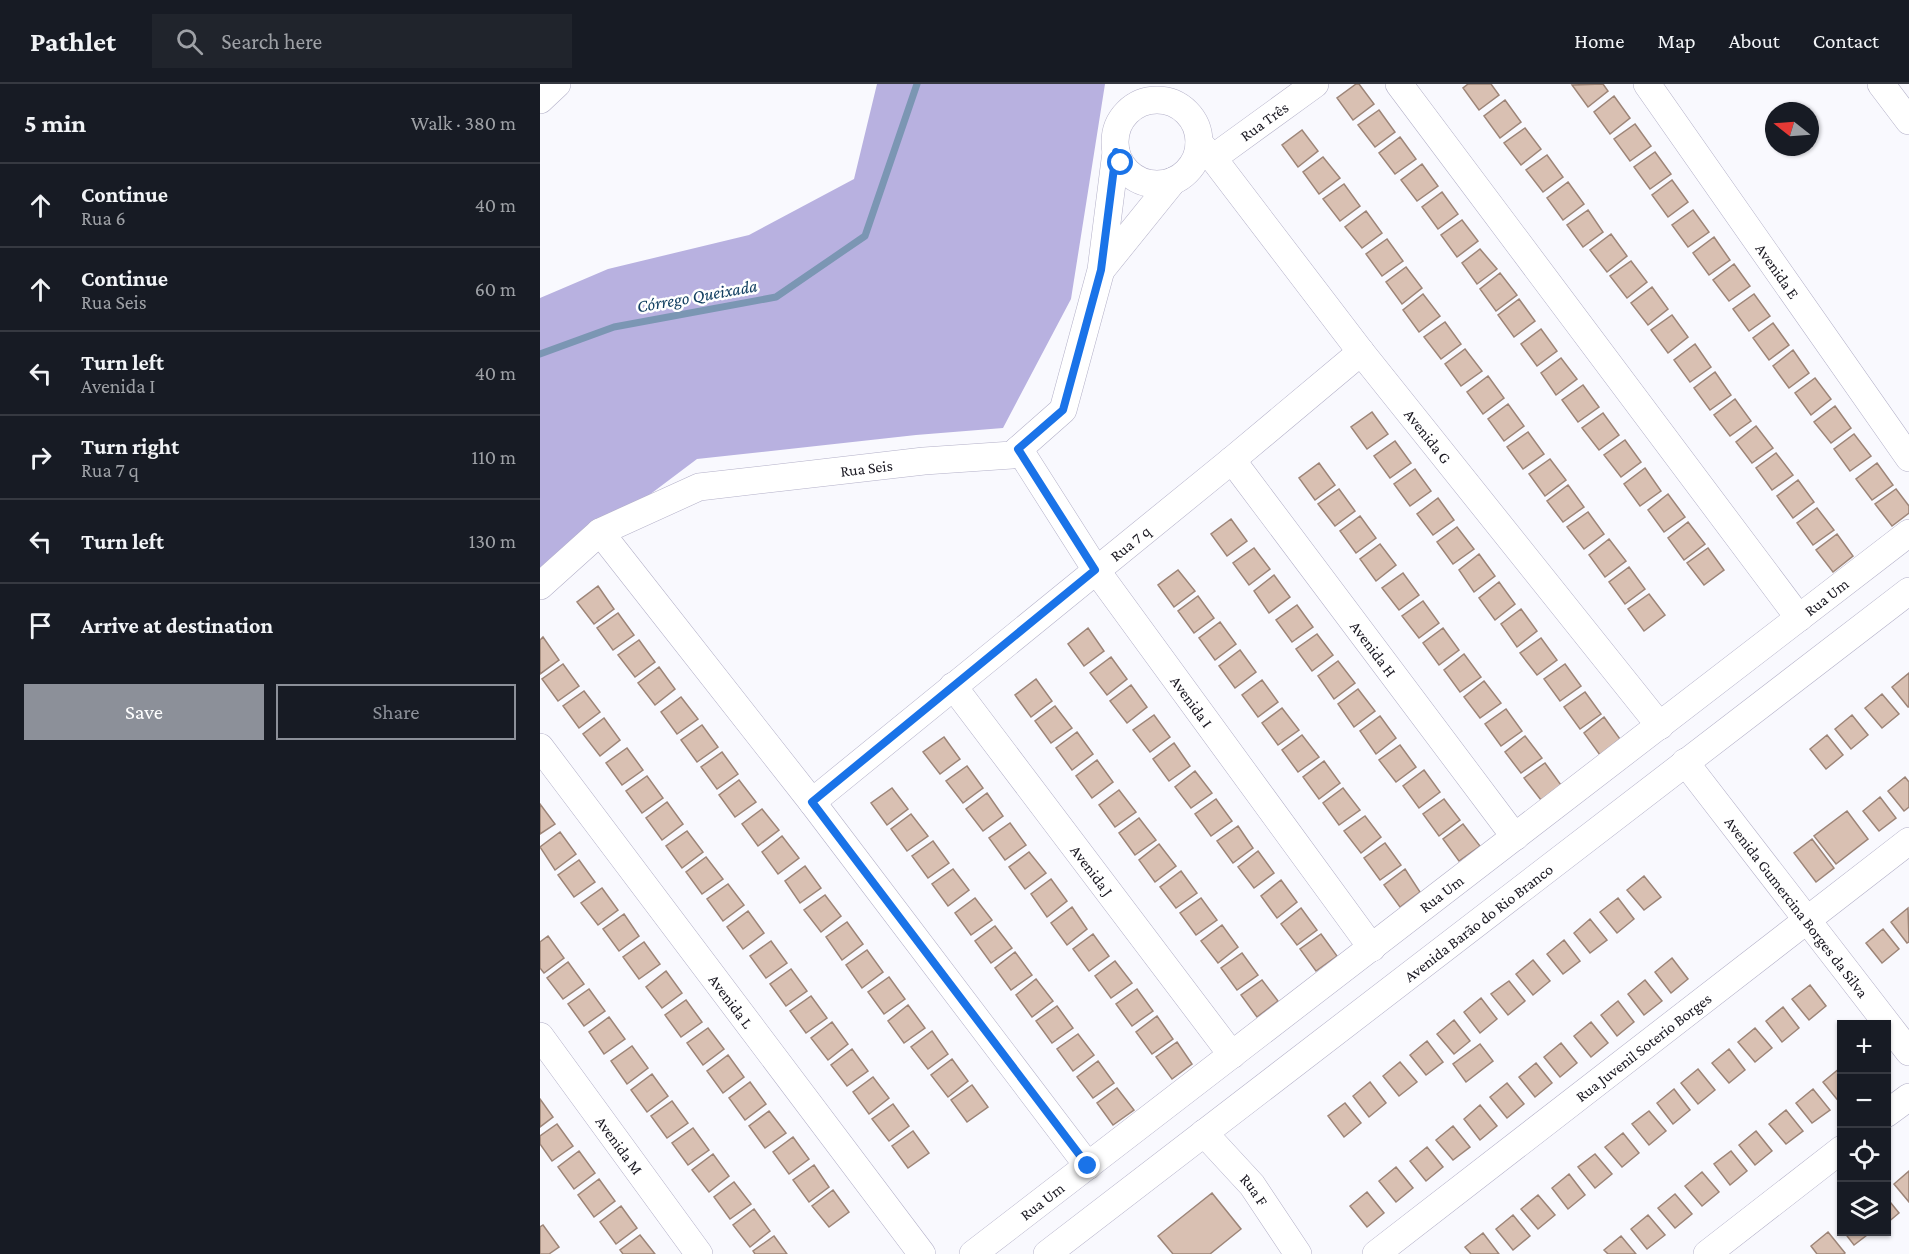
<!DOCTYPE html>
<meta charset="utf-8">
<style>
body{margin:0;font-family:"Crimson Pro",serif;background:#20242c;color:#f1f3f6}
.controls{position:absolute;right:18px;bottom:18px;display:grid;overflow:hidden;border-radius:0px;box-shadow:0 2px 4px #0004}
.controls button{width:54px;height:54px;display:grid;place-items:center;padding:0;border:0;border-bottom:2px solid #363941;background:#171b24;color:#f1f3f6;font:30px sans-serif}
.compass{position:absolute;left:1225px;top:18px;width:54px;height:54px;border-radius:50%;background:#171b24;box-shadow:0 2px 4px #0004;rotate:287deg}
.stop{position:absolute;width:18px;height:18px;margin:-14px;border:4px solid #1a73e8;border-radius:50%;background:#fff}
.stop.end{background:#1a73e8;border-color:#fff;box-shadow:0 2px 6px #0008}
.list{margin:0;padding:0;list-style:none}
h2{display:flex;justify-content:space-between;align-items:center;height:78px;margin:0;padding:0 24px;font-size:26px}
h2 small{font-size:20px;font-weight:400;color:#9ea1a6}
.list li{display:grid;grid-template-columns:39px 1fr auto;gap:18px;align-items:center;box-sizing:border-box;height:84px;padding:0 24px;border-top:2px solid #363941}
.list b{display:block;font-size:22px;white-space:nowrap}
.list p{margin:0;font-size:20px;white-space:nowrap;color:#9ea1a6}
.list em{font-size:20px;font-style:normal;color:#9ea1a6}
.actions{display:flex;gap:12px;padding:18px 24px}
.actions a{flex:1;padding:14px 0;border:2px solid #8c9099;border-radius:0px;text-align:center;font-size:21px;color:#8c9099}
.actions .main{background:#8c9099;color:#fff}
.icon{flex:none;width:33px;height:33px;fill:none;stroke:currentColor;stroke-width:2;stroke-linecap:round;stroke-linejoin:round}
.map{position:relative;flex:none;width:1369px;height:1170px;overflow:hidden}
header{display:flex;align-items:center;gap:36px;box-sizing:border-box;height:84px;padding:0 30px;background:#171b24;border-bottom:2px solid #363941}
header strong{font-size:28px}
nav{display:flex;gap:33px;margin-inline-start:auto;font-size:21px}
.search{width:420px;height:54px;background:#20242c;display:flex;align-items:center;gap:15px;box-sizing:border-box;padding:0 21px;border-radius:0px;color:#9ea1a6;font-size:22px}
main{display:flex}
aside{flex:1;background:#171b24}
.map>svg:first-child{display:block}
.forest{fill:#b8b1e0}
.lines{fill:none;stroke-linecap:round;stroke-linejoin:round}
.stream{stroke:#7b96b3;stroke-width:7}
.building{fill:#d9c0b2;stroke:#9d8578;stroke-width:1.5}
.minor-casing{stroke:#b3b0c8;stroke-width:28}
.minor{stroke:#fff;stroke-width:27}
.route{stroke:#1a73e8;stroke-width:8}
.labels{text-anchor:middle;stroke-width:5;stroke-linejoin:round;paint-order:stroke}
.street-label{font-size:16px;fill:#1a1821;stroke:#fff}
.water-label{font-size:18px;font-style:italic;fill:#123f61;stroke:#fff}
</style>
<header>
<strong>Pathlet</strong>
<div class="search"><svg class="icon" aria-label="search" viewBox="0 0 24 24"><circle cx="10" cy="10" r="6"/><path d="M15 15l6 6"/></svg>Search here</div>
<nav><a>Home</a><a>Map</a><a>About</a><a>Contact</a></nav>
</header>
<main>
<aside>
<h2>5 min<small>Walk · 380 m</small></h2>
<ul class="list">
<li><svg class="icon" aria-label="ahead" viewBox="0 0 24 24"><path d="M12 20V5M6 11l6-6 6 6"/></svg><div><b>Continue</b><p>Rua 6</p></div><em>40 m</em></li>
<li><svg class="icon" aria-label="ahead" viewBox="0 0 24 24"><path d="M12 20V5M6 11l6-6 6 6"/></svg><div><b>Continue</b><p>Rua Seis</p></div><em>60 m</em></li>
<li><svg class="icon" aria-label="left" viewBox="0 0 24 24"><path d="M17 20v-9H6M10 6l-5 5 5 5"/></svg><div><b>Turn left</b><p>Avenida I</p></div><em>40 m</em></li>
<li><svg class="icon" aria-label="right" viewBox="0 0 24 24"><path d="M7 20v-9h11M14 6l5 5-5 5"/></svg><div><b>Turn right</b><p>Rua 7 q</p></div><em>110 m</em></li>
<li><svg class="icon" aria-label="left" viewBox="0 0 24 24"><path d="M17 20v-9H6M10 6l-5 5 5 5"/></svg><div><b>Turn left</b></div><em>130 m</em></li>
<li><svg class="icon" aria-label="arrive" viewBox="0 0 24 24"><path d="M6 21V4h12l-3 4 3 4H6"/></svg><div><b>Arrive at destination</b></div></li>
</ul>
<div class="actions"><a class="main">Save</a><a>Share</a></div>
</aside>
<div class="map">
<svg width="1369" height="1170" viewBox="0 0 1369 1170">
<rect width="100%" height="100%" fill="#f9f9fe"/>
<!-- forest -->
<path class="forest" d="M337 0H565L531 215 463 344 376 351 157 375 60 448 0 498V214L68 185 209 151 314 95Z"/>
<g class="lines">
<!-- stream -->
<path class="stream" d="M0 270 74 243 236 213 325 152 377 0"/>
</g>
<!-- building -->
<path class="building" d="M816 0H819L834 20 813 36 797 14Z
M928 0H951L959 11 939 26 923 4Z
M1063 0 1068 7 1048 23 1032 1Z
M1074 12 1090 34 1070 50 1054 28Z
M965 16 981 38 960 54 944 32Z
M839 26 855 48 835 63 818 41Z
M1095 40 1111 62 1090 77 1074 55Z
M985 44 1001 65 981 81 964 59Z
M762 46 778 67 758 83 742 61Z
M860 53 876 75 855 90 839 69Z
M1115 68 1131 90 1110 105 1094 83Z
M1007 71 1023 93 1003 108 986 86Z
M783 73 800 94 779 110 763 88Z
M882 80 898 102 877 117 861 96Z
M1132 96 1148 118 1128 133 1112 111Z
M1028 98 1044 120 1023 136 1007 114Z
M804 100 820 122 800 137 783 115Z
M902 108 918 130 898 145 882 123Z
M1048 126 1063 148 1043 163 1027 141Z
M1153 126 1169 148 1148 163 1132 141Z
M826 127 842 149 822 164 805 143Z
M922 136 938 157 917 173 901 151Z
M1071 150 1087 172 1067 188 1050 166Z
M1174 153 1190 176 1169 191 1153 169Z
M847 155 863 177 842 192 826 170Z
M940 165 957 185 937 200 922 179Z
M1091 177 1107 198 1087 214 1070 192Z
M1194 180 1210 202 1189 217 1173 196Z
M866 183 882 204 862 220 846 198Z
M960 189 977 211 956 227 940 205Z
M1112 203 1128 225 1108 241 1091 219Z
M883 210 900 232 879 248 863 226Z
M1214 210 1230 232 1209 247 1193 225Z
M979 215 995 237 974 253 958 231Z
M1132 231 1148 253 1128 269 1111 246Z
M905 238 921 260 901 275 884 253Z
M1233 239 1249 261 1229 276 1213 254Z
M1001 245 1017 267 997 282 981 260Z
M1155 260 1171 283 1150 298 1134 276Z
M925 265 942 287 921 302 905 280Z
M1253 266 1269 289 1249 304 1233 282Z
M1021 274 1037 295 1016 311 1001 289Z
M1175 288 1191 311 1170 326 1154 304Z
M948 292 964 314 943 330 927 308Z
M1275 294 1291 315 1271 331 1255 309Z
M1043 301 1059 323 1038 338 1022 316Z
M1195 315 1211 337 1190 352 1174 331Z
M968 320 984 342 964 357 948 335Z
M1295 322 1311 344 1291 359 1274 338Z
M832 328 848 350 827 365 811 343Z
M1063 329 1079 351 1059 366 1042 344Z
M1216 342 1233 364 1212 379 1196 358Z
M988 348 1004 370 983 385 967 363Z
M1314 350 1331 372 1310 387 1294 365Z
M1085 356 1101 378 1081 393 1064 371Z
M855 357 871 379 850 394 834 372Z
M1236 369 1253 391 1232 406 1216 384Z
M1010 375 1026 396 1005 412 989 390Z
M779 379 795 401 775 416 759 394Z
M1337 379 1353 401 1332 416 1316 395Z
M1105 384 1121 407 1100 422 1084 400Z
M875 385 891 407 870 422 854 400Z
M1258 396 1274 418 1253 434 1237 412Z
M1028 401 1044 423 1023 438 1007 417Z
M799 405 815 427 795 442 778 420Z
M1356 405 1369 422V429L1352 442 1335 420Z
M1128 410 1145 433 1124 448 1108 426Z
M898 414 914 436 893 451 877 430Z
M1277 424 1294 446 1273 461 1257 439Z
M1048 428 1064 450 1044 465 1027 443Z
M820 432 836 454 816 469 800 447Z
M691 435 707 457 687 472 671 450Z
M1148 438 1165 460 1144 476 1128 454Z
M917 443 934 465 913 480 897 458Z
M1297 450 1313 472 1293 488 1276 466Z
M1069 455 1086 477 1065 493 1049 471Z
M840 460 856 481 836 497 820 475Z
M714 464 730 485 709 501 693 479Z
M1168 464 1184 486 1164 501 1147 479Z
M939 470 955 492 934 508 919 486Z
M1089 483 1105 505 1085 520 1069 498Z
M638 486 655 507 634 523 618 501Z
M863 489 879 511 859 526 842 504Z
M734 491 750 513 729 529 714 507Z
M959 498 975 520 955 536 939 514Z
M58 502 74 525 54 540 37 518Z
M1109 510 1125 531 1104 547 1088 525Z
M658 512 674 534 654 549 638 527Z
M883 517 899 539 879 554 862 532Z
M757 521 773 543 752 558 736 536Z
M981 525 997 547 977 563 961 540Z
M78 529 94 551 73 566 57 544Z
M680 538 696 560 675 576 659 554Z
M548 544 564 567 544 582 528 560Z
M903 544 919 566 899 581 883 559Z
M777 550 793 571 772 587 756 565Z
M3 553 19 576 0 590V556Z
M1001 554 1017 576 997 591 980 569Z
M99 556 115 578 95 593 78 571Z
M700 566 716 588 695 604 679 582Z
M924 570 941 593 920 608 904 586Z
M571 573 587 595 567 611 550 589Z
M798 577 815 599 794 615 778 592Z
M23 580 39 602 18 617 2 595Z
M1025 580 1041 602 1020 617 1004 595Z
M119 583 135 605 115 621 98 599Z
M1369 589V623H1368L1352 603Z
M496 595 512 617 491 633 475 611Z
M722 596 738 618 718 633 702 611Z
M944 597 961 619 940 634 924 613Z
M591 601 607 623 587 639 570 617Z
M818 605 835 627 814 643 798 620Z
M44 607 60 628 39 644 23 622Z
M1045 608 1061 630 1040 645 1024 623Z
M1342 610 1359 630 1342 644 1325 624Z
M141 613 158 635 137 650 121 628Z
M515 622 532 644 511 659 495 637Z
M742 624 759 646 738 661 722 639Z
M966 625 982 647 961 662 945 640Z
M614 631 630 653 610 668 593 646Z
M1312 631 1328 651 1311 665 1295 645Z
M840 632 856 654 836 670 820 647Z
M1064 633 1080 655 1060 671 1044 649Z
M64 634 80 656 60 672 43 650Z
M162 641 178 663 157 678 141 656Z
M537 648 553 670 532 686 516 664Z
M762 651 779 673 758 688 742 666Z
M1287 651 1303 671 1286 685 1270 665Z
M985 652 1002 674 981 689 965 668Z
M404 653 420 675 400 690 383 668Z
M634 659 650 682 629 697 613 675Z
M860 661 876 683 856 698 839 676Z
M87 664 103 686 82 701 66 679Z
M182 668 198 690 177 705 161 683Z
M557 676 573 698 552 714 536 692Z
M784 677 800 699 779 715 763 693Z
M1005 679 1021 701 1001 716 984 694Z
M427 682 443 704 423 719 406 697Z
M884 686 900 708 879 724 863 702Z
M655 687 672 709 651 724 635 703Z
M107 692 123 714 102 729 86 707Z
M1365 693 1369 698V723L1364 727 1348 707Z
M199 696 216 718 195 733 179 711Z
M352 704 368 725 347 741 331 719Z
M803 704 820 726 799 741 783 719Z
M579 706 596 728 575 743 559 721Z
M447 709 463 732 443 747 426 725Z
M1340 713 1356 734 1339 747 1323 727Z
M676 715 692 737 671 752 655 730Z
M904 715 920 736 899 752 883 730Z
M127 718 143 740 122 756 106 734Z
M0 720 15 740 0 750Z
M222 725 239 746 218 762 202 740Z
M1307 727 1328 755 1296 780 1274 752Z
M371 730 388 752 367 767 351 745Z
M825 732 841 753 821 769 804 747Z
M599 734 616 756 595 771 579 749Z
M470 739 486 761 465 776 449 754Z
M923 740 940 762 919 777 903 755Z
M698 742 713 764 693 779 677 757Z
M147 747 163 768 142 784 126 762Z
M20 748 36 770 15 786 0 763Z
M242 752 259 774 238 790 222 768Z
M1272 755 1294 784 1276 798 1254 769Z
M393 757 409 779 388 794 372 772Z
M845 759 861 781 840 796 824 774Z
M619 760 636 782 615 798 599 776Z
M718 767 734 789 714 804 698 783Z
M489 768 506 789 485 805 469 783Z
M166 773 183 795 162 810 146 788Z
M39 776 55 798 34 813 18 791Z
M265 782 281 804 260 819 245 797Z
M413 785 429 806 408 822 392 800Z
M865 785 880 808 860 823 844 801Z
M641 787 657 809 636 824 620 803Z
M1104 792 1121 813 1104 826 1087 806Z
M511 795 527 817 507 833 491 810Z
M741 796 757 818 737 834 721 812Z
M188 800 204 821 183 837 167 815Z
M62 804 78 826 58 841 41 819Z
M285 811 301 832 281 848 264 826Z
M435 814 452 836 431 851 415 829Z
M661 814 677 836 656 851 640 829Z
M1078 814 1094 835 1077 849 1060 828Z
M532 823 547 845 527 861 511 839Z
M761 824 777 846 757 861 741 840Z
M1368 824 1369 858 1367 859 1351 838Z
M208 827 224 849 203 865 187 843Z
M84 830 99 852 79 867 63 845Z
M1050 835 1067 856 1050 869 1034 849Z
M307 838 323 860 302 876 286 853Z
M682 841 698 863 678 879 661 857Z
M455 842 472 864 451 879 435 857Z
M1343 845 1359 865 1342 879 1326 859Z
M553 850 569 872 549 887 533 865Z
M781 850 797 872 776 887 760 865Z
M8 852 24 874 4 889 0 884V858Z
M1024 856 1040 877 1023 890 1007 870Z
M231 857 247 879 226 894 210 872Z
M104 858 120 880 99 895 83 873Z
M327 866 343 888 322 904 306 881Z
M475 868 492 891 471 906 455 884Z
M702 869 718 891 697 906 681 884Z
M1132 874 1148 895 1131 909 1115 888Z
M993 876 1010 897 993 911 976 890Z
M575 877 592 899 571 914 555 892Z
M28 878 44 900 23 915 7 894Z
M251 885 267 907 246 922 230 900Z
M126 887 142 909 122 924 106 903Z
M349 893 365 915 344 930 328 908Z
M496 895 513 917 492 933 476 911Z
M722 896 738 917 717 933 701 911Z
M1105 896 1122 917 1104 931 1088 910Z
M969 897 985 917 968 931 951 910Z
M1270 901 1286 922 1269 936 1252 915Z
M49 905 65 927 44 942 28 920Z
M597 905 613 927 592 942 576 920Z
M271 912 287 934 266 949 250 927Z
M941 914 957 935 940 949 924 928Z
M146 916 162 938 141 953 125 931Z
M1078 917 1094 938 1077 952 1061 931Z
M368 921 385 944 364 959 348 937Z
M517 922 533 944 512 959 496 937Z
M1243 923 1259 944 1242 958 1226 937Z
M617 932 633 955 612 970 596 948Z
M69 933 85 955 64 970 49 948Z
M914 936 930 957 914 970 897 950Z
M292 938 308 960 288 976 271 954Z
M1051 938 1068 959 1051 973 1034 952Z
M168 944 184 965 163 981 147 959Z
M1215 944 1232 964 1215 978 1198 958Z
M392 947 408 970 388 985 371 963Z
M538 950 554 971 533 987 517 965Z
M887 957 903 978 886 991 870 971Z
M637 958 652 980 632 995 616 973Z
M1021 959 1037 979 1020 993 1004 973Z
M940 960 953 977 926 998 913 980Z
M92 962 108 984 87 1000 71 977Z
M312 965 328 987 307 1002 291 981Z
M1189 965 1205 986 1189 999 1172 979Z
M188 971 204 993 183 1009 167 987Z
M412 975 428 997 408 1013 391 991Z
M558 977 574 999 553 1014 537 993Z
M860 978 877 998 859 1012 843 992Z
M996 979 1012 999 995 1013 979 993Z
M1300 984 1302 1017 1300 1019 1283 998Z
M1158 985 1175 1006 1158 1020 1141 999Z
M112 990 128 1012 107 1028 91 1006Z
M333 993 349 1014 329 1030 313 1008Z
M210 998 226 1020 205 1036 189 1014Z
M830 998 846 1019 829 1033 813 1012Z
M967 999 984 1020 967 1034 950 1013Z
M432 1001 448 1023 427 1038 411 1016Z
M577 1004 594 1026 573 1041 557 1019Z
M1134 1005 1150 1026 1133 1040 1117 1019Z
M1273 1005 1290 1026 1272 1039 1256 1019Z
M0 1015 13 1033 0 1043Z
M132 1017 148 1039 127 1054 111 1032Z
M805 1019 821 1039 804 1053 788 1032Z
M353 1020 369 1042 349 1057 332 1035Z
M940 1021 957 1042 940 1056 924 1035Z
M1246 1026 1263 1047 1246 1060 1229 1040Z
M229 1027 246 1049 225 1064 209 1042Z
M1109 1027 1126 1047 1109 1061 1092 1040Z
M17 1040 33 1062 12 1077 0 1060V1052Z
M913 1042 930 1063 913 1076 896 1056Z
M153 1044 169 1066 148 1081 132 1059Z
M373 1047 389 1069 368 1084 352 1062Z
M1216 1047 1232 1067 1215 1081 1199 1061Z
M1083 1049 1099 1069 1082 1083 1065 1063Z
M253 1053 269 1075 249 1090 233 1068Z
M887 1063 903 1083 886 1097 870 1077Z
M39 1067 55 1089 34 1105 18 1083Z
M1191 1067 1207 1087 1190 1101 1174 1080Z
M173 1070 189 1092 169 1108 152 1086Z
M1055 1070 1072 1090 1055 1104 1038 1083Z
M274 1081 289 1103 269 1118 253 1096Z
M856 1083 873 1104 856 1118 839 1097Z
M1369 1087V1118L1354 1100Z
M1162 1088 1179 1108 1162 1122 1145 1102Z
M1029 1090 1045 1111 1028 1125 1012 1104Z
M59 1095 75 1117 54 1133 38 1111Z
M194 1098 211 1120 190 1135 174 1113Z
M293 1106 309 1128 289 1143 272 1122Z
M827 1108 844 1129 827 1143 810 1122Z
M672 1109 701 1145 670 1170H633L618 1152Z
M1135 1110 1152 1130 1135 1144 1118 1124Z
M998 1111 1015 1131 998 1145 981 1125Z
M1346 1113 1359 1129 1346 1140Z
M81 1122 97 1144 76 1160 60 1138Z
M214 1125 230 1147 210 1163 193 1141Z
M973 1131 990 1152 973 1166 956 1145Z
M1108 1131 1125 1151 1107 1165 1091 1145Z
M3 1141 19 1163 9 1170H0V1143Z
M1288 1148 1305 1169 1304 1170H1277L1271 1162Z
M1304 1148H1331L1314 1161Z
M943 1149 959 1170H931L925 1163Z
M100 1151 115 1170H83L80 1166Z
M234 1152 247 1170H215L213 1167Z
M1081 1152 1096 1170H1068L1064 1166Z"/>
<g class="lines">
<defs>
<g id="minor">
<path d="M859 0 1259 534"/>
<path id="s1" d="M1107 0 1369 374"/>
<path d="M1341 0 1369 37"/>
<path d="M0 16 17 0"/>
<circle cx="617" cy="58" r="42"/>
<path id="s2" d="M659 59 673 74 821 268 1120 642"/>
<path id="s3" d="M673 74 775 0"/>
<path d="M562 185 633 97"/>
<path id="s4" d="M479 365 556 486 832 864"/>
<path id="s5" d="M692 376 975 753"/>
<path d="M60 448 272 718 548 1082"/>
<path id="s6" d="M0 502 60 448 159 403 384 377 472 371 523 326 561 186 576 68"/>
<path id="s7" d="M413 602 692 971"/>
<path id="s8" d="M0 663 382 1170"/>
<path id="s9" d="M1145 678 1369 968"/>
<path id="s10" d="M272 718 692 376 821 268"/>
<path id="s11" d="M0 952 159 1170"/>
<path d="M1346 1030 1369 1013"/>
<path id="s12" d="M664 1049 712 1101 758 1170"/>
<path id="s13" d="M433 1170 1369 449"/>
<path id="s14" d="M507 1170 1369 507"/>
<path id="s15" d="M836 1170 1369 757"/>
<path d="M1167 1170 1302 1065"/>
</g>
</defs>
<!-- minor casing -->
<use href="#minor" class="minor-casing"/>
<!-- minor -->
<use href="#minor" class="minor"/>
</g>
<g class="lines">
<!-- route -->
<path class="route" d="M548 1082 272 718 555 486 478 365 523 326 561 186 576 68 581 79"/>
</g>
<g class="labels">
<!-- street labels -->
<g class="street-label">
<text dy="6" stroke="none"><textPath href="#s3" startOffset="63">Rua Três</textPath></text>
<text dy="6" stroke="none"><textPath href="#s1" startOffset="228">Avenida E</textPath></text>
<text dy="6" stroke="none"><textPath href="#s2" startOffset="372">Avenida G</textPath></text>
<text dy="6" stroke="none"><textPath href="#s6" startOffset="358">Rua Seis</textPath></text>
<text dy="6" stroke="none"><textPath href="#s10" startOffset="410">Rua 7 q</textPath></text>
<text dy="6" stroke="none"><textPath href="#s13" startOffset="1077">Rua Um</textPath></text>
<text dy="6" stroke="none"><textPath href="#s5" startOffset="236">Avenida H</textPath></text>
<text dy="6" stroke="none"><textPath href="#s4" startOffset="306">Avenida I</textPath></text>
<text dy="6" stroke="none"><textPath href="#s7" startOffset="231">Avenida J</textPath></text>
<text dy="6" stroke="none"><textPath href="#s13" startOffset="591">Rua Um</textPath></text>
<text dy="6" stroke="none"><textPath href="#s9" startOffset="183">Avenida Gumercina Borges da Silva</textPath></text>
<text dy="6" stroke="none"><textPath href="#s14" startOffset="544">Avenida Barão do Rio Branco</textPath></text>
<text dy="6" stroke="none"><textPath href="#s8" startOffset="318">Avenida L</textPath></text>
<text dy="6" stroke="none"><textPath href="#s15" startOffset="338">Rua Juvenil Soterio Borges</textPath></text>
<text dy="6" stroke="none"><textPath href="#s11" startOffset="135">Avenida M</textPath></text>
<text dy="6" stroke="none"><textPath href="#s12" startOffset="76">Rua F</textPath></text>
<text dy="6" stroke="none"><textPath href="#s13" startOffset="87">Rua Um</textPath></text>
</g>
<!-- water labels -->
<g class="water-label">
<text transform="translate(157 212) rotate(-10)" y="6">Córrego Queixada</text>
</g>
</g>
</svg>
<div class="controls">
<button>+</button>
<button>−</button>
<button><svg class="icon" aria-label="locate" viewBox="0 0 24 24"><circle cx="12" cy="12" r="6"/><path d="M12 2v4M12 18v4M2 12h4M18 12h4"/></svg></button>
<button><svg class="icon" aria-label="layers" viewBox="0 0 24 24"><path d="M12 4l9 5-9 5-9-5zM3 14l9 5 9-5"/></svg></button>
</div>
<svg class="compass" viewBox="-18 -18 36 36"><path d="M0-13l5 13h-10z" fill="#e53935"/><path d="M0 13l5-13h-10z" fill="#9ea1a6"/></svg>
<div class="stop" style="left:581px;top:79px"></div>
<div class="stop end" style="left:548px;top:1082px"></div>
</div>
</main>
